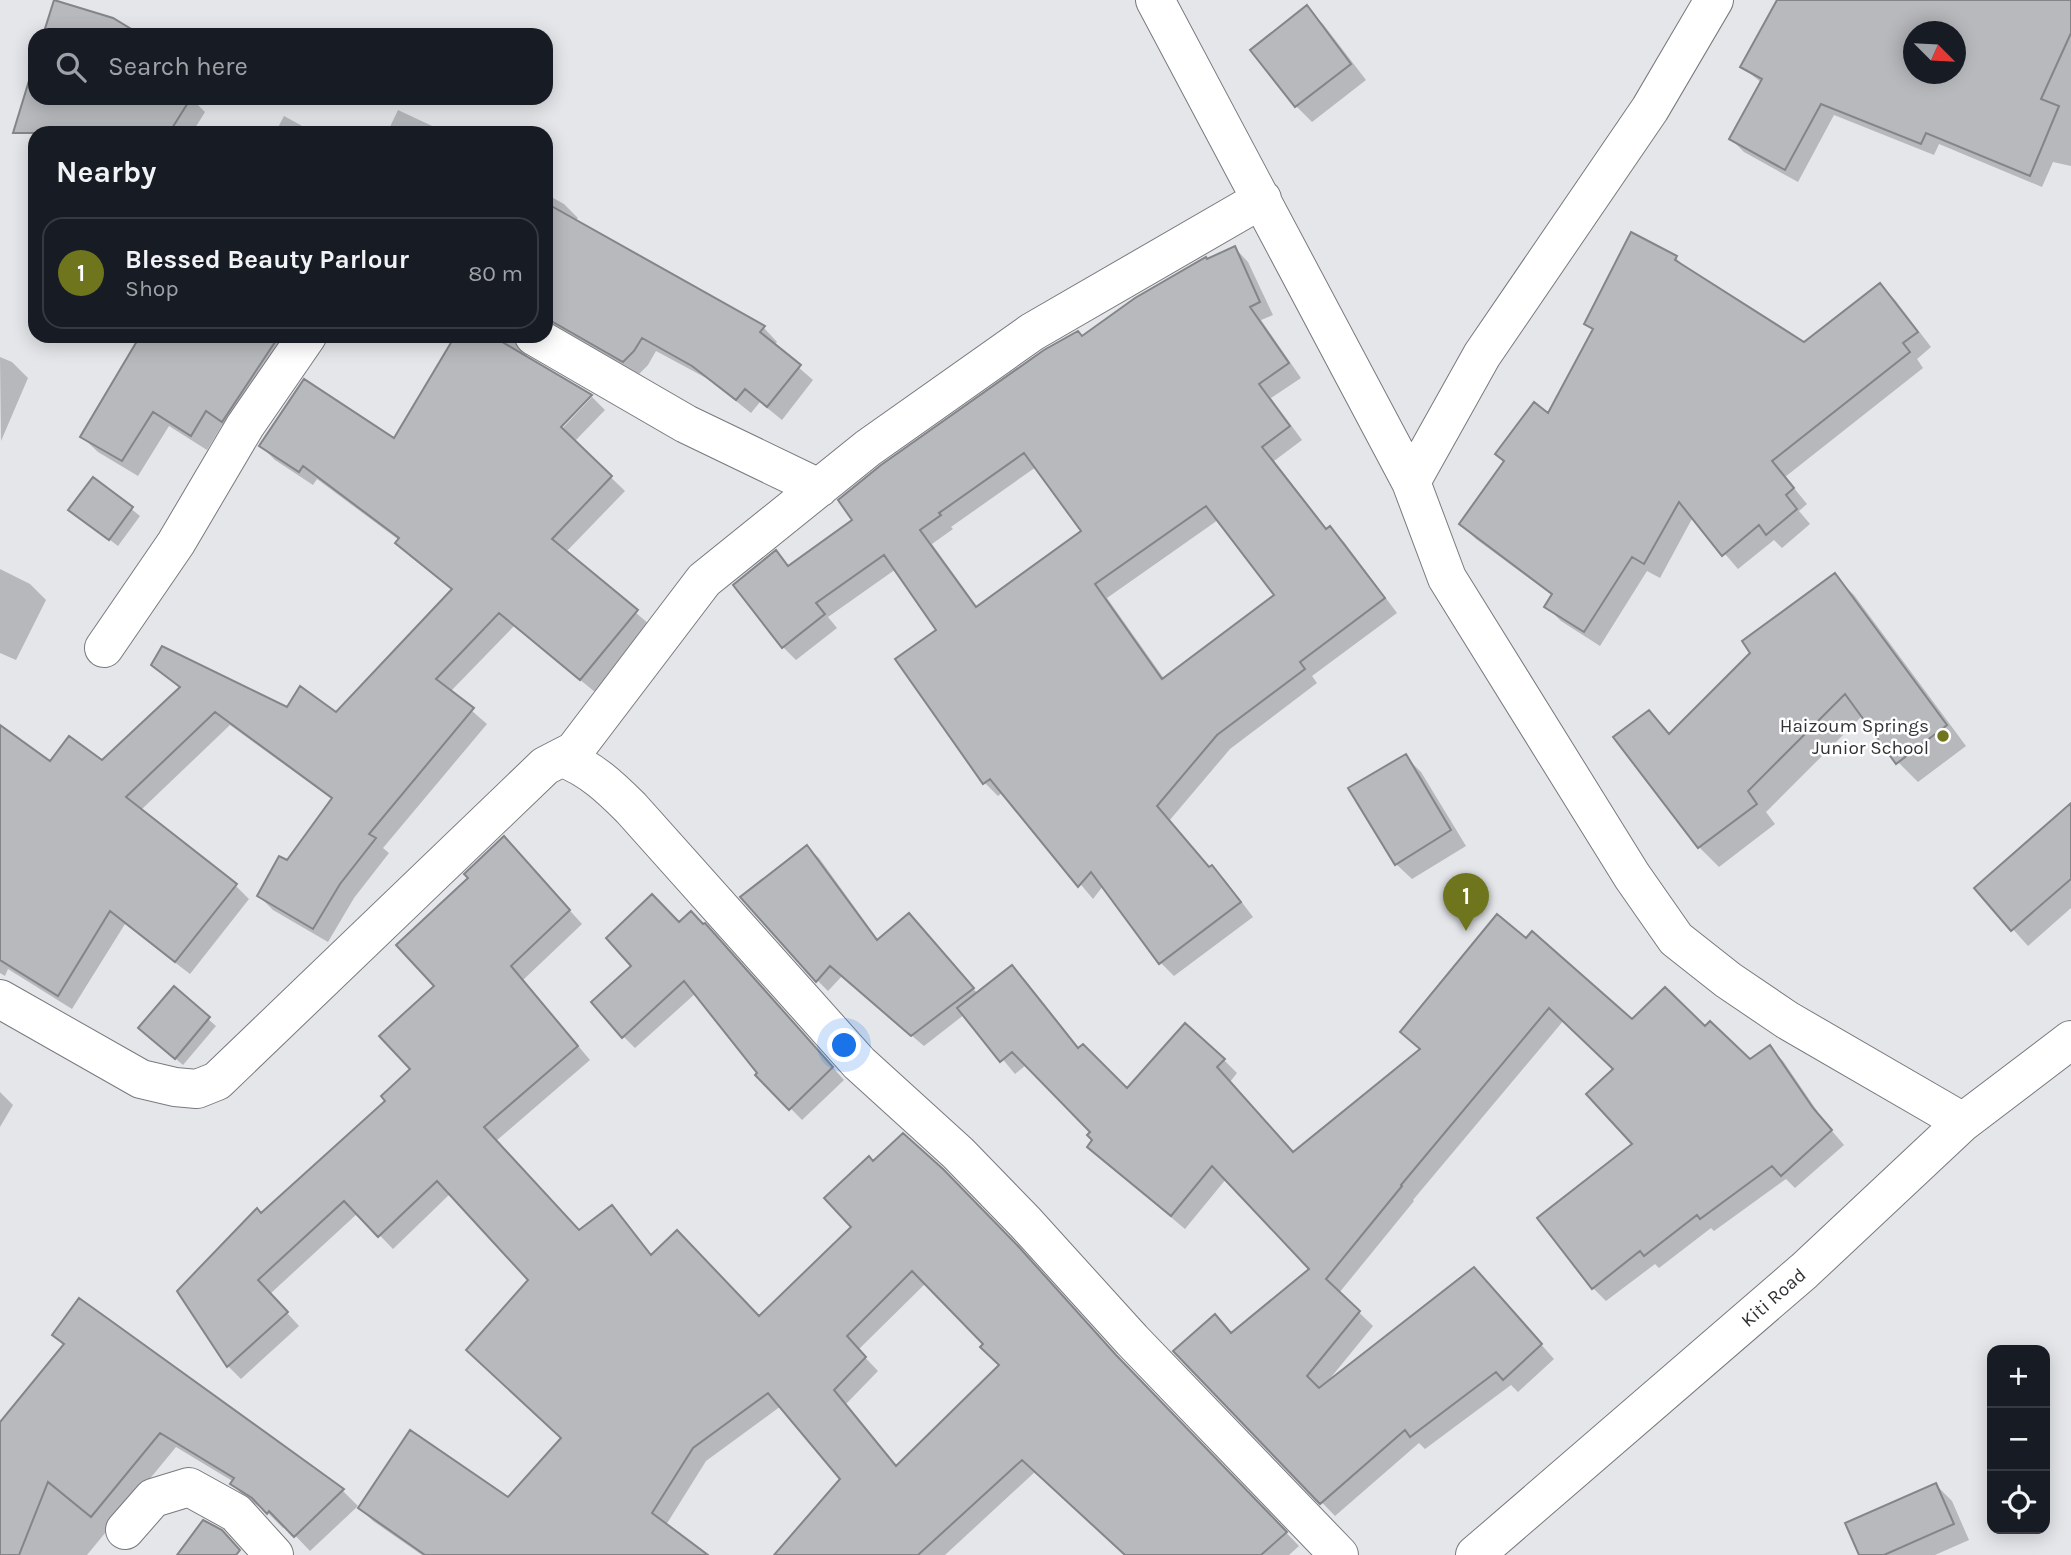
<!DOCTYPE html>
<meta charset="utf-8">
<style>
body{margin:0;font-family:Karla,sans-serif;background:#20242c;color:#f1f3f6}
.controls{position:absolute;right:21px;bottom:21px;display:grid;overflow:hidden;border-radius:14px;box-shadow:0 4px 18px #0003}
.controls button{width:63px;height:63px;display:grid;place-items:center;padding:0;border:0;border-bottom:2px solid #363941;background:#171b24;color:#f1f3f6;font:35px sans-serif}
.compass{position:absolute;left:1903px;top:21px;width:63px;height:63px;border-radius:50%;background:#171b24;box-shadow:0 4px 18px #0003;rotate:114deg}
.you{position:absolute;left:845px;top:1046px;width:24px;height:24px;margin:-18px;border:5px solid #fff;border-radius:50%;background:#1a73e8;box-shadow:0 0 0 10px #1a73e833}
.badge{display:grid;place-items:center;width:46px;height:46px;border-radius:50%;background:#6f751d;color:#fff;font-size:23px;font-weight:700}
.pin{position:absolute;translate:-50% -58px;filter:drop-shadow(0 2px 4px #0008)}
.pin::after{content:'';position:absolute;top:37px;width:24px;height:21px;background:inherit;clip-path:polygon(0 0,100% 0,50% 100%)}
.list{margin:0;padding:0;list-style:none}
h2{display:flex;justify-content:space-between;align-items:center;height:91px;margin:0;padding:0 28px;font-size:30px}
h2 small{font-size:23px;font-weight:400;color:#9ea1a6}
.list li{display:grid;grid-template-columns:46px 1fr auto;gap:21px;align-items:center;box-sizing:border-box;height:112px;margin:0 14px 14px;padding:0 14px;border:2px solid #363941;border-radius:21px}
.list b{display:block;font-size:26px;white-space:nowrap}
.list p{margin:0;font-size:23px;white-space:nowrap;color:#9ea1a6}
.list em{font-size:23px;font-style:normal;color:#9ea1a6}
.icon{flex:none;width:38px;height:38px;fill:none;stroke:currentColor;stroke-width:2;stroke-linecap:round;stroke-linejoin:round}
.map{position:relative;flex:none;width:2071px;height:1555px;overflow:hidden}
.search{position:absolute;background:#171b24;box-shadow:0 4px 18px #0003;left:28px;top:28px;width:525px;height:77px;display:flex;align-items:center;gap:18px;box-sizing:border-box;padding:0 24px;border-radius:21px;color:#9ea1a6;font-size:26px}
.panel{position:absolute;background:#171b24;box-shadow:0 4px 18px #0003;left:28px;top:126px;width:525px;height:217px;border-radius:21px}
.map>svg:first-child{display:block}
.shadow{fill:#0003;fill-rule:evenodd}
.building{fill:#b7b9bd;stroke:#838589;stroke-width:2;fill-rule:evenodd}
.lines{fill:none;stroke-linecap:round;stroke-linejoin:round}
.minor-casing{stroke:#787a7e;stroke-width:40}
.minor{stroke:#fff;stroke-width:38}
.poi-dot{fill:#6f751d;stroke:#fff;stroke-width:2.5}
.labels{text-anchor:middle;stroke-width:5;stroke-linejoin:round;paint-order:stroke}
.poi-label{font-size:19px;fill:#313234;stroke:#fff;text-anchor:end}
.street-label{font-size:19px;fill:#313234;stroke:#fff}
</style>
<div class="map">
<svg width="2071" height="1555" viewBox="0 0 2071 1555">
<rect width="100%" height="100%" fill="#e4e6ea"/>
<!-- shadow -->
<path class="shadow" d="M1779 0H2071V166L2053 162 2042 187 1939 144 1934 155 1834 115 1798 182 1744 152 1731 139 1762 83 1742 67ZM1913 32H1955V74H1913Z
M1307 8 1323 24 1366 80 1312 122 1296 106 1252 50Z
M35 64V98H199L196 103 205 112 192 133H76L24 96Z
M398 110 445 132 446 133H387Z
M284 116 315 133H275Z
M546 194 564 204 578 218 575 221 764 328 777 342 774 346 813 380 782 420 760 402 751 413 708 379 656 351 648 365 638 375 546 328Z
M1235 248 1248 262 1273 315 1261 320 1301 378 1271 398 1302 440 1274 461 1328 530 1330 528 1344 542 1397 613 1312 676 1317 683 1230 749 1169 821 1210 869 1212 867 1225 880 1253 917 1174 976 1161 963 1103 886 1093 899 1003 792 998 796 985 783 897 660 938 630 896 569 828 617 837 628 796 660 783 647 776 553 790 567 854 521 1083 338 1207 261ZM1036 467 1084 532 978 608 932 544 953 529 951 527ZM1218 520 1277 595 1165 680 1107 598Z
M1676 258 1689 271 1804 344 1880 285 1895 300 1931 347 1917 359 1923 368 1785 477 1807 504 1799 511 1810 524 1782 548 1774 540 1738 569 1693 517 1660 578 1647 571 1600 646 1561 621 1546 606 1553 596 1476 539 1461 524 1505 462 1497 454 1549 415 1593 331 1586 323Z
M142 336H303L238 436 222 425 207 450 169 426 138 476 98 452 82 437Z
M457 336H532L526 352 528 360 592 397H587L554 432 556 435 592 397 605 410 574 442 625 491 566 552 650 625 595 692 514 626 450 692 487 724 383 848 389 853 354 898 328 942 273 910 259 896 287 863 333 800 230 725 141 810 235 885 249 899 190 974 125 924 72 1009 8 969 5 976 0 973V727L50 764 102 762 181 689 153 665 288 709 336 714 453 591 411 557 397 543 399 540 317 479 313 485 275 460 261 446 395 441Z
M0 357 12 362 28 378 1 441Z
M94 479 140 516 118 546 70 510Z
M0 569 30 584 46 600 16 660 0 653Z
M1834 575 1854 595 1966 746 1918 782 1898 762 1863 715 1766 812 1775 824 1719 867 1699 847 1648 713 1671 735Z
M1405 756 1421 772 1466 846 1412 879 1396 864Z
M2071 838V908L2028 946 1976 888Z
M807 847 819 858 879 941 920 927 978 994 1012 967 1026 981 1080 1049 1127 1091 1224 1060 1237 1073 1230 1082 1294 1154 1421 1050 1402 1032 1498 917 1632 1021 1705 1029 1750 1061 1770 1048 1783 1061 1826 1124 1844 1145 1795 1188 1786 1179 1714 1231 1711 1228 1659 1268 1655 1264 1606 1301 1593 1288 1635 1144 1615 1070 1564 1020 1413 1200 1414 1201 1339 1293 1373 1326 1328 1381 1487 1283 1554 1359 1518 1392 1511 1385 1425 1449 1419 1443 1335 1516 1176 1351 1215 1317 1232 1334 1311 1269 1226 1179 1185 1229 1103 1160 1089 1147 1094 1141 1093 1132 1026 1065 1015 1074 965 1014 924 1046 842 976 828 991 817 980Z
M516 851 582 924 523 980 590 1060 496 1141 580 1232 611 1207 653 1256 759 1318 854 1227 1129 1370 1299 1546 1289 1555H1126L1036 1471 945 1555H777L842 1479 781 1406 706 1461 666 1525 706 1555H422L373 1521 360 1508 508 1499 563 1439 531 1280 451 1193 393 1249 358 1213 270 1294 299 1326 241 1379 228 1366 179 1291 387 1101 413 1069 437 986ZM926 1283 986 1344 1001 1365 897 1467 846 1404 878 1371 858 1350Z
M679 924 716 937 844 1080 802 1120 758 1075 760 1073 696 993 635 1048 623 1036Z
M208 1019 216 1026 183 1065 148 1035Z
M0 1092 13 1105 0 1127Z
M79 1301 343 1491 358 1506 310 1551 285 1525 283 1528 266 1511 247 1499 232 1484 234 1482 176 1447 87 1555H0V1425L64 1346 54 1335Z
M1936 1485 1952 1501 1969 1540 1935 1555H1861Z"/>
<!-- building -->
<path class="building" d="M54 0 113 18 141 35H43Z
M1777 0H2071V33L2041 99 2059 106 2030 176 1926 133 1921 144 1821 104 1785 170 1729 139 1762 79 1740 67ZM1914 32H1956V74H1914Z
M1307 5 1351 64 1295 107 1250 50Z
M35 61V98H191L169 133H13Z
M546 203 765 326 760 332 801 365 767 407 745 389 736 400 692 366 642 338 634 351 623 362 546 318Z
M1631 232 1677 256 1675 260 1804 342 1880 283 1918 332 1903 343 1910 352 1772 461 1794 488 1786 495 1797 509 1766 535 1759 525 1722 556 1679 502 1644 564 1632 557 1584 632 1544 607 1552 594 1459 524 1504 461 1495 454 1534 402 1548 413 1593 329 1584 324Z
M1235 246 1260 302 1250 307 1289 363 1259 384 1290 426 1262 447 1326 529 1330 526 1385 598 1300 662 1305 669 1217 735 1157 806 1209 867 1212 865 1241 902 1159 964 1091 872 1078 887 990 779 983 784 895 659 936 630 884 555 816 603 825 614 782 648 733 585 776 550 788 566 852 520 838 500 881 465 1044 350 1078 331 1082 336 1135 298 1206 257 1207 259ZM1024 453 1081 531 976 607 920 530 941 515 939 513ZM1206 506 1274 595 1162 679 1095 584Z
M140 336H279L222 422 206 411 191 436 153 412 122 461 80 437Z
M455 336H492L592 395 561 427 612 476 552 539 638 610 580 680 499 613 436 679 474 708 369 834 376 838 340 884 313 929 257 896 279 856 287 860 332 798 215 712 126 797 237 884 175 962 110 911 58 996 0 960V725L50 761 69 736 102 760 180 687 151 665 162 646 287 707 300 686 336 712 452 589 395 543 399 538 303 466 299 472 259 446 304 379 394 438Z
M93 477 133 507 109 540 68 510Z
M1835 573 1947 725 1896 764 1845 694 1748 791 1757 804 1698 848 1613 737 1649 710 1669 734 1750 653 1742 641Z
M1406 754 1451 830 1395 865 1348 788Z
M2071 803V879L2011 931 1974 888Z
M504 836 570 910 511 966 578 1046 484 1127 579 1230 612 1205 651 1255 677 1230 759 1316 851 1227 824 1198 869 1156 873 1161 903 1133 943 1169 1018 1246 1116 1355 1287 1532 1261 1555H1125L1022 1460 918 1555H774L840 1479 768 1393 693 1448 652 1513 708 1555H425L358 1508 410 1430 508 1497 561 1438 466 1350 528 1280 437 1181 378 1237 344 1201 258 1280 288 1312 227 1367 177 1291 257 1208 261 1213 385 1101 381 1096 410 1069 379 1036 434 986 396 945 468 878 464 874ZM912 1271 983 1344 980 1347 999 1365 896 1466 834 1390 866 1357 847 1336Z
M807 845 877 940 909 913 974 988 911 1036 830 966 816 982 740 897Z
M652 894 679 922 691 911 703 924 705 923 833 1067 789 1110 755 1075 757 1073 684 981 622 1038 591 1002 631 966 606 938Z
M1497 914 1526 938 1532 931 1632 1019 1665 987 1705 1026 1710 1021 1750 1059 1770 1045 1813 1108 1832 1130 1781 1176 1772 1166 1700 1219 1697 1215 1644 1256 1640 1251 1592 1289 1537 1218 1632 1144 1586 1094 1613 1069 1549 1008 1401 1185 1402 1186 1326 1279 1360 1311 1307 1376 1319 1388 1474 1267 1542 1344 1503 1380 1496 1372 1410 1437 1405 1430 1320 1504 1173 1351 1215 1314 1231 1333 1309 1269 1212 1166 1171 1216 1087 1147 1092 1140 1087 1135 1090 1132 1012 1052 1000 1062 957 1008 1012 965 1078 1048 1083 1044 1127 1088 1185 1023 1225 1059 1217 1067 1293 1152 1420 1049 1400 1032Z
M174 986 210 1017 175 1059 138 1028Z
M79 1298 107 1318 344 1489 294 1537 269 1511 267 1514 252 1498 230 1484 234 1478 160 1433 91 1517 48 1482 19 1555H0V1422L64 1344 52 1335Z
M1936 1483 1954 1524 1884 1555H1859L1845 1523Z
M203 1520 222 1530 240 1550 236 1555H177Z"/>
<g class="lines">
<defs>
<path id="minor" d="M1155 0 1411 482 1447 578 1632 876 1676 939 1728 980 1787 1020 1963 1122
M534 336 686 424 819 488
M1411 482 1482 355 1650 109 1714 0
M104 648 176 543 245 426 307 336
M563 758C591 769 610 787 631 808L859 1063 958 1153 1025 1222 1132 1340 1339 1555
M0 999 141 1079 175 1087 197 1089 217 1081 545 766 574 751 704 580 868 448 1032 332 1262 199
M125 1530 153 1498 189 1487 236 1513 274 1555
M1475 1555 1804 1271 1963 1122 2071 1040"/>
</defs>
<!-- minor casing -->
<use href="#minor" class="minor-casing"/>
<!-- minor -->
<use href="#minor" class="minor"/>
</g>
<!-- markers -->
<circle class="poi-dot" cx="1943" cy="736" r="7"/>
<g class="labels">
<!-- poi labels -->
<g class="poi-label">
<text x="1929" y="732">Haizoum Springs<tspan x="1929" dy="22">Junior School</tspan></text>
</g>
<!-- street labels -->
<g class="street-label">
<text transform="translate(1773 1297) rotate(-41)" y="7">Kiti Road</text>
</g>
</g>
</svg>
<div class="controls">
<button>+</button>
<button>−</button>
<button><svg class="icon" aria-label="locate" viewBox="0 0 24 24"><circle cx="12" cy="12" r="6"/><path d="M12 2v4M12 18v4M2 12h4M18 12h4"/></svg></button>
</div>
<svg class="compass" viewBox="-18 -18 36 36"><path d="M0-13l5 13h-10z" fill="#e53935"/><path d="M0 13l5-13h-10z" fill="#9ea1a6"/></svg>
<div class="you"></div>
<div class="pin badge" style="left:1466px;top:931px">1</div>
<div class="search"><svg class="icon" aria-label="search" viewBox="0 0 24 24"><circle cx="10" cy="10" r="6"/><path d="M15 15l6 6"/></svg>Search here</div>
<section class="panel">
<h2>Nearby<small></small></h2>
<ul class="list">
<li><span class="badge">1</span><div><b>Blessed Beauty Parlour</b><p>Shop</p></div><em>80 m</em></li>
</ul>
</section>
</div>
